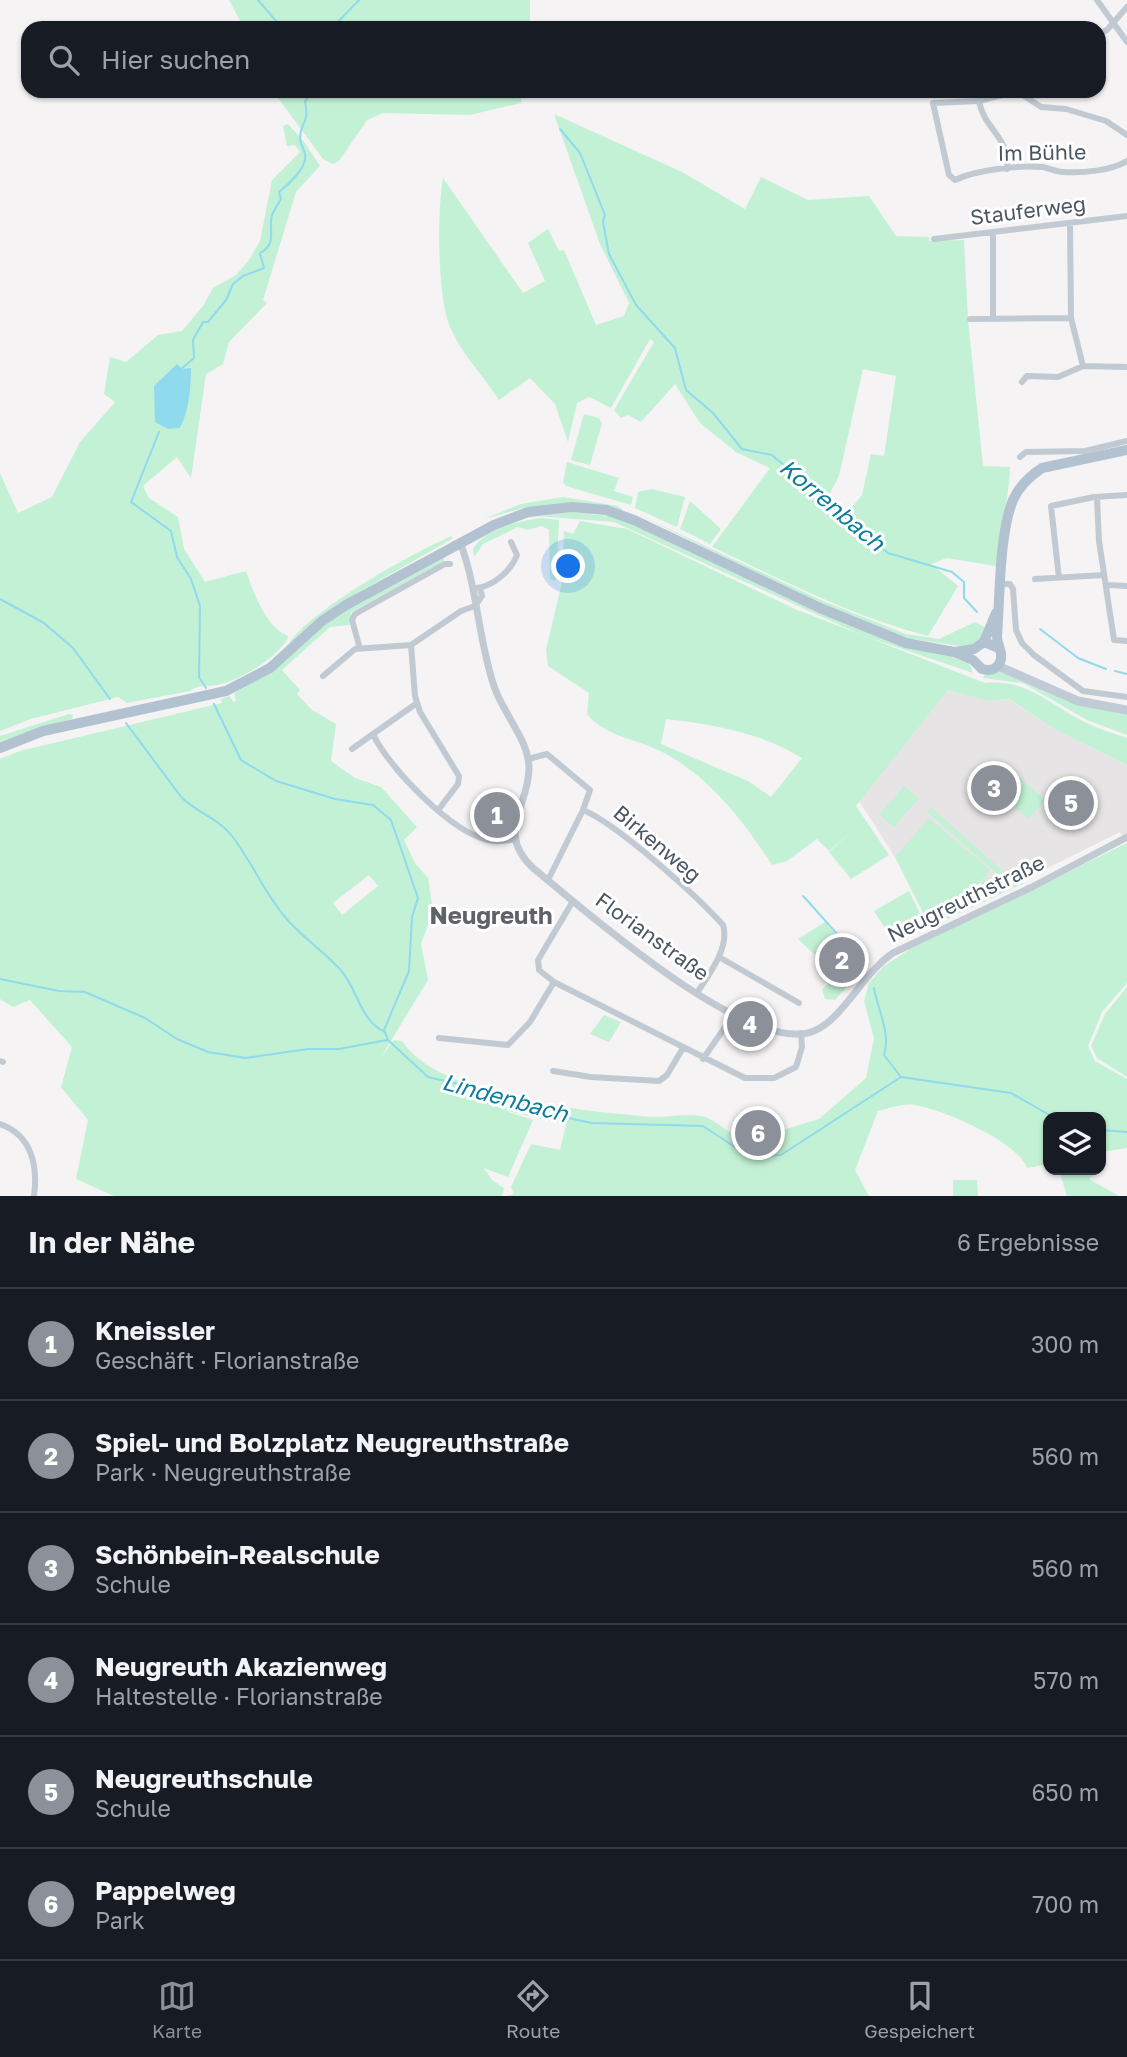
<!DOCTYPE html>
<html lang="de">
<meta charset="utf-8">
<style>
body{margin:0;font-family:"Golos Text",sans-serif;background:#20242c;color:#f1f3f6}
.controls{position:absolute;right:21px;bottom:21px;display:grid;overflow:hidden;border-radius:14px;box-shadow:0 2px 5px #0004}
.controls button{width:63px;height:63px;display:grid;place-items:center;padding:0;border:0;border-bottom:2px solid #363941;background:#171b24;color:#f1f3f6;font:35px sans-serif}
.you{position:absolute;left:569px;top:567px;width:24px;height:24px;margin:-18px;border:5px solid #fff;border-radius:50%;background:#1a73e8;box-shadow:0 0 0 10px #1a73e833}
.badge{display:grid;place-items:center;width:46px;height:46px;border-radius:50%;background:#8c9099;color:#fff;font-size:23px;font-weight:700}
.pin{position:absolute;translate:-50% -50%;border:4px solid #fff;box-shadow:0 2px 7px #0006}
.list{margin:0;padding:0;list-style:none}
h2{display:flex;justify-content:space-between;align-items:center;height:91px;margin:0;padding:0 28px;font-size:30px}
h2 small{font-size:23px;font-weight:400;color:#9ea1a6}
.list li{display:grid;grid-template-columns:46px 1fr auto;gap:21px;align-items:center;box-sizing:border-box;height:112px;padding:0 28px;border-top:2px solid #363941}
.list b{display:block;font-size:26px;white-space:nowrap}
.list p{margin:0;font-size:23px;white-space:nowrap;color:#9ea1a6}
.list em{font-size:23px;font-style:normal;color:#9ea1a6}
.icon{flex:none;width:38px;height:38px;fill:none;stroke:currentColor;stroke-width:2;stroke-linecap:round;stroke-linejoin:round}
.map{position:relative;flex:none;width:1127px;height:1196px;overflow:hidden}
.search{position:absolute;background:#171b24;box-shadow:0 2px 5px #0004;left:21px;right:21px;top:21px;height:77px;display:flex;align-items:center;gap:18px;box-sizing:border-box;padding:0 24px;border-radius:21px;color:#9ea1a6;font-size:26px}
.sheet{height:763px;background:#171b24}
nav{display:flex;justify-content:space-around;align-items:center;box-sizing:border-box;height:98px;border-top:2px solid #363941;background:#171b24;font-size:19px;color:#9ea1a6}
nav a{display:grid;justify-items:center;gap:4px}
nav .on{color:#8c9099}
.map>svg:first-child{display:block}
.education{fill:#e6e4e5}
.green{fill:#c3f1d5;fill-rule:evenodd}
.water{fill:#90daee}
.lines{fill:none;stroke-linecap:round;stroke-linejoin:round}
.stream{stroke:#90daee;stroke-width:2}
.minor{stroke:#c1cad2;stroke-width:6}
.tertiary{stroke:#c1cad2;stroke-width:7}
.secondary{stroke:#c1cbd6;stroke-width:9}
.primary{stroke:#b3c2d1;stroke-width:10}
.labels{text-anchor:middle;stroke-width:6;stroke-linejoin:round;paint-order:stroke}
.street-label{font-size:21px;fill:#4a5661;stroke:#fff}
.water-label{font-size:23px;font-style:italic;fill:#0c7c9b;stroke:#fff}
.quarter-label{font-size:24px;font-weight:bold;fill:#5f6368;stroke:#fff}
</style>
<div class="map">
<svg width="1127" height="1196" viewBox="0 0 1127 1196">
<rect width="100%" height="100%" fill="#f5f3f3"/>
<!-- education -->
<path class="education" d="M948 690 989 701 1008 699 1054 729 1127 765V843L1120 832 954 915 895 857 859 801Z"/>
<!-- green -->
<path class="green" d="M229 0H530V28H244Z
M273 91H523L521 103 470 115 383 113 367 120 339 161 333 164 323 159Z
M554 114 682 172 745 209 761 177 808 200 869 196 896 236 929 237V241L964 240 968 320 983 466 1010 467C1009 498 1000 533 996 566L947 558 931 564 958 586 928 636C853 617 782 580 712 547L770 468 736 452 700 423 675 384 641 422 628 415 621 418 614 410 654 342 650 339 611 408 589 397 577 403 568 442 555 404 530 378 499 400C483 375 463 356 451 329 437 299 437 212 443 178L523 293 545 281 528 243 548 229 559 251 564 250 596 325 624 316 629 303 600 244ZM863 369 896 376 884 456 871 454 862 495 849 511 829 495 839 476Z
M288 124 305 143 320 166 296 192 263 300 267 303 229 342 223 364 206 374 191 478 177 457 143 486 149 498 178 517 184 549 205 582 246 571C253 591 266 628 288 636L287 640C274 660 240 680 217 685 206 687 199 684 190 691L127 703 118 697 31 719 0 731V473L18 513 52 497 80 442 115 402 104 394 110 357 126 362 158 335 182 331 203 306 213 288 236 275 249 260 260 241 272 180 300 152 295 145 287 146 283 126Z
M584 414 599 418 602 423 590 465 571 460Z
M567 462 619 478 614 491 633 497 631 505 566 486 563 482Z
M652 489 685 497 677 527 635 508 638 492Z
M563 497 618 506 626 513 564 504 523 508 484 519 521 504Z
M690 501 721 529 710 544 680 529Z
M572 512 618 517 818 611 969 663 973 673 864 636 614 522 537 516 520 519Z
M635 513 823 601 906 634 939 639 975 622 987 629 981 639 967 647 905 638 821 605Z
M540 518 559 520 556 581 550 579 549 530 542 526 527 530 518 527 483 544 474 557 473 549C485 529 518 521 540 518Z
M580 521 627 529 795 609 985 683C1029 679 1048 704 1085 722 1098 729 1113 733 1127 738V765L1054 729 1009 699 989 701 948 690 856 806 889 855 851 879 829 852 852 831 829 851 817 839 787 861 772 865C744 822 713 781 668 755 641 739 606 738 587 714L589 693 548 666 546 650 562 582 564 531 573 534ZM666 719C712 724 762 733 802 758L771 797 748 781 661 744Z
M452 536V539L352 596 287 647C303 614 415 551 452 536Z
M444 558V563L351 612 349 625 330 627 282 670 300 690 297 694 312 710 336 724 331 761 355 778 381 787 417 827 404 840 415 863 428 878 433 911 421 944 428 980 381 1057 394 1040 402 1041C439 1098 589 1112 652 1117 671 1118 687 1112 705 1117 719 1122 732 1136 746 1143L732 1132 734 1120 783 1130 819 1119 866 1078 874 1038 864 1001 869 983 884 966 912 948 1127 843V983L1102 1012 1088 1046 1095 1061 1127 1079V1148L1101 1152V1117H1048V1164L1027 1168C1017 1141 944 1110 915 1105 903 1103 890 1108 878 1111L855 1170 869 1196H506L514 1194 511 1187 531 1144 560 1150 566 1125 500 1109 533 1120 508 1177 484 1168 492 1180 504 1188 502 1196H114L76 1179 88 1120 61 1087 72 1047 30 1000 13 1007 0 999V759L20 751 222 703 221 699 230 696 233 702 236 701 234 693 256 681 335 616ZM369 875 378 886 342 915 333 903Z
M1001 670 1127 714V735L1087 720 1023 683 983 678 985 674Z
M69 714 73 715 72 719 0 742V736Z
M1012 771 1045 800 1028 819 995 791Z
M904 786 919 798 894 827 879 815Z
M931 807 1007 875 1003 879 927 812Z
M929 818 990 870 958 908 965 904 986 877 999 888 1011 876 1016 881 1019 877 1024 883 930 927 895 857Z
M909 891 927 928 894 942 874 911Z
M825 922 843 943 868 963 835 1000 825 999 822 989 829 984 832 971 798 939Z
M1127 987V1077L1097 1058 1091 1046 1105 1014Z
M604 1015 621 1022 609 1042 590 1034Z
M1059 1170H1098L1089 1179 1119 1196H1067Z
M953 1180H977L978 1196H953Z"/>
<!-- water -->
<path class="water" d="M177 364 182 369 191 368C191 388 189 410 180 428L168 429 155 422 154 386Z"/>
<g class="lines">
<!-- stream -->
<path class="stream" d="M258 0 282 28
M332 28 359 0
M560 129 580 153 605 215 603 222 609 254 636 305 675 348 686 390 713 413 742 449 772 455 888 553 952 572 964 582V598L977 612
M180 370 194 358 193 340 203 322H208L226 300 233 284 243 276 264 268 260 253C278 243 268 230 272 215 274 210 278 204 281 199L279 192C288 185 308 167 305 154 304 149 300 143 300 138 300 122 310 124 305 102L312 91
M159 432 131 502 171 531 177 557 191 579 200 606 199 677 206 688
M0 599 44 623 73 648 110 699
M1040 629 1078 658 1106 669
M1115 671 1127 674
M214 704 241 760 276 781 335 799 373 805 391 820 418 898 412 917 409 971 384 1030 388 1040 428 1077 471 1087 554 1115 592 1123 703 1126 750 1157 781 1155 901 1077 1011 1093 1053 1117
M126 723 182 798C198 813 218 818 232 836 252 862 264 892 285 917 302 938 326 952 343 973 358 992 361 1021 385 1032
M803 896C818 911 846 948 861 953
M0 979 59 991 85 992 145 1018 177 1039 208 1052 246 1058 308 1049H339L387 1040
M874 988C878 1010 891 1034 884 1055L900 1076
M1101 1130 1127 1132"/>
<!-- minor -->
<path class="minor" d="M1097 0 1127 42
M1099 34 1107 30 1127 7
M1017 91 979 101 933 103 949 175 955 180C976 170 1018 165 1042 167 1049 168 1056 172 1063 172 1083 173 1110 171 1127 161
M1017 91 1041 107 1066 109 1106 121 1127 135
M979 101C984 130 1010 136 1007 169
M1070 224 1071 318 1083 366
M934 239 1127 216
M993 318V233
M970 319 1071 318
M1022 382 1027 376 1058 377 1083 366 1127 367
M1020 457 1026 452 1085 451 1127 441
M1097 497 1099 541 1114 640 1127 641
M1059 578 1051 506 1094 497 1127 495
M1035 579 1104 575
M1002 584H1010L1013 589 1016 630 1022 643 1034 655 1083 691 1127 697
M1108 585 1127 586
M477 588C493 586 511 571 517 555L511 542
M360 649 352 620 355 614 445 564H450
M323 676 355 649 411 645
M373 734 417 703
M352 749 373 734C388 767 451 832 488 840 497 842 506 841 515 839
M528 759 547 754 590 790 583 810C616 823 697 896 723 925 730 948 709 974 697 993
M439 809 458 784 459 776 420 712 415 696 411 645 461 611 475 606 482 596 480 588
M548 880 583 810
M573 901 538 960 539 970 554 982 745 1078H774L796 1067 802 1047 801 1033
M719 957 799 1003
M439 1038 508 1045 530 1022 554 982
M703 1059 734 1014
M0 1061 3 1062
M553 1071 591 1077 659 1081 667 1075 683 1048
M0 1124C32 1135 38 1166 34 1196"/>
<!-- tertiary -->
<path class="tertiary" d="M460 542C478 589 478 641 495 689 504 714 529 741 529 768 529 807 495 832 533 868 584 910 750 1057 814 1031 843 1019 863 973 893 953L1032 887 1127 837"/>
<!-- secondary -->
<path class="secondary" d="M998 666 1078 701 1127 710"/>
<!-- primary -->
<path class="primary" d="M984 642 996 613
M955 652 974 649 984 642 999 648
M0 748 43 731 226 691 270 668 322 621 346 605 494 525 528 512 572 507 606 510 634 520 820 608 906 643 954 652 973 660 982 669C989 671 997 670 1000 662 1004 653 997 645 997 636 1000 598 999 534 1013 500 1019 486 1030 476 1042 468L1127 450"/>
</g>
<g class="labels">
<!-- street labels -->
<g class="street-label">
<text transform="translate(1042 153) rotate(-1)" y="7">Im Bühle</text>
<text transform="translate(1028 211) rotate(-7)" y="7">Stauferweg</text>
<text transform="translate(657 844) rotate(40)" y="7">Birkenweg</text>
<text transform="translate(966 899) rotate(-26)" y="7">Neugreuthstraße</text>
<text transform="translate(652 937) rotate(36)" y="7">Florianstraße</text>
</g>
<!-- water labels -->
<g class="water-label">
<text transform="translate(832 505) rotate(40)" y="8">Korrenbach</text>
<text transform="translate(505 1098) rotate(15)" y="8">Lindenbach</text>
</g>
<!-- quarter labels -->
<g class="quarter-label">
<text x="491" y="924">Neugreuth</text>
</g>
</g>
</svg>
<div class="controls">
<button><svg class="icon" aria-label="layers" viewBox="0 0 24 24"><path d="M12 4l9 5-9 5-9-5zM3 14l9 5 9-5"/></svg></button>
</div>
<div class="you"></div>
<div class="pin badge" style="left:497px;top:815px">1</div>
<div class="pin badge" style="left:842px;top:960px">2</div>
<div class="pin badge" style="left:994px;top:788px">3</div>
<div class="pin badge" style="left:750px;top:1024px">4</div>
<div class="pin badge" style="left:1071px;top:803px">5</div>
<div class="pin badge" style="left:758px;top:1133px">6</div>
<div class="search"><svg class="icon" aria-label="search" viewBox="0 0 24 24"><circle cx="10" cy="10" r="6"/><path d="M15 15l6 6"/></svg>Hier suchen</div>
</div>
<section class="sheet">
<h2>In der Nähe<small>6 Ergebnisse</small></h2>
<ul class="list">
<li><span class="badge">1</span><div><b>Kneissler</b><p>Geschäft · Florianstraße</p></div><em>300 m</em></li>
<li><span class="badge">2</span><div><b>Spiel- und Bolzplatz Neugreuthstraße</b><p>Park · Neugreuthstraße</p></div><em>560 m</em></li>
<li><span class="badge">3</span><div><b>Schönbein-Realschule</b><p>Schule</p></div><em>560 m</em></li>
<li><span class="badge">4</span><div><b>Neugreuth Akazienweg</b><p>Haltestelle · Florianstraße</p></div><em>570 m</em></li>
<li><span class="badge">5</span><div><b>Neugreuthschule</b><p>Schule</p></div><em>650 m</em></li>
<li><span class="badge">6</span><div><b>Pappelweg</b><p>Park</p></div><em>700 m</em></li>
</ul>
</section>
<nav>
<a class="on"><svg class="icon" aria-label="map" viewBox="0 0 24 24"><path d="M3 6l6-2 6 2 6-2v14l-6 2-6-2-6 2zM9 4v14M15 6v14"/></svg>Karte</a>
<a><svg class="icon" aria-label="directions" viewBox="0 0 24 24"><path d="M12 3l9 9-9 9-9-9zM9 14v-3h6M13 9l2 2-2 2"/></svg>Route</a>
<a><svg class="icon" aria-label="saved" viewBox="0 0 24 24"><path d="M7 4h10v16l-5-4-5 4z"/></svg>Gespeichert</a>
</nav>
